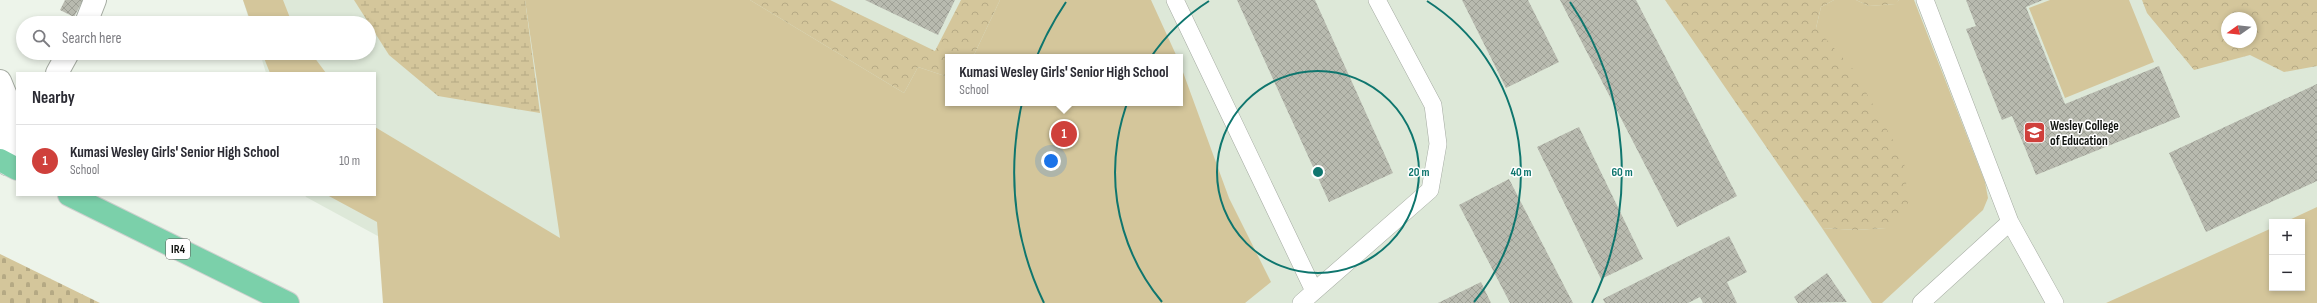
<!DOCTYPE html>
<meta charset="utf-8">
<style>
body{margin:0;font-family:"Sofia Sans Condensed",sans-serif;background:#f2f2f3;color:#2b2b33}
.controls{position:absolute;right:12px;bottom:12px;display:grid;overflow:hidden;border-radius:0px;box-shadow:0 2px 6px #0003}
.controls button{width:36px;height:36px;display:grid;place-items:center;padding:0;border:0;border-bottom:1px solid #e1e1e2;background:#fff;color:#2b2b33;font:20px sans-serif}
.compass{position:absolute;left:2221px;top:12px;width:36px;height:36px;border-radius:50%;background:#fff;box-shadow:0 2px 6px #0003;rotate:255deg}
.you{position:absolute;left:1051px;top:161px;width:14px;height:14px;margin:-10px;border:3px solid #fff;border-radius:50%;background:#1a73e8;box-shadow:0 0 0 6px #1a73e833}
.badge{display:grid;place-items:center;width:26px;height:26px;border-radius:50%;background:#cf403b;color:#fff;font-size:13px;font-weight:700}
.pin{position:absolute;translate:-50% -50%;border:2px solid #fff;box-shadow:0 1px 4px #0006}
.popup{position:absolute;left:945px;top:54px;width:238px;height:52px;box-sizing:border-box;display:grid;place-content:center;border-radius:0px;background:#fff;filter:drop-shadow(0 1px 3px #0005);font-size:13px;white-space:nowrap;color:#7c7c81}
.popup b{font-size:15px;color:#2b2b33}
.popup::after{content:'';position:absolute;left:50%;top:100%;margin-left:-8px;border:8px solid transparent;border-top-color:#fff}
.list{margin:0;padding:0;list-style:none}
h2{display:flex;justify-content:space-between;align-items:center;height:52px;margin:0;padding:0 16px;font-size:17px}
h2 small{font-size:13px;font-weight:400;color:#7c7c81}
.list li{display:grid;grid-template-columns:26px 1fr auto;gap:12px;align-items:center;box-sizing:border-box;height:72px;padding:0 16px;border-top:1px solid #e1e1e2}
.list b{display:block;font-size:15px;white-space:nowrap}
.list p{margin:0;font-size:13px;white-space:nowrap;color:#7c7c81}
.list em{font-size:13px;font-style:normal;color:#7c7c81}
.icon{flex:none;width:22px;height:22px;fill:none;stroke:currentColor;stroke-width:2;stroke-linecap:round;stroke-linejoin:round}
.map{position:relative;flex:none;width:2317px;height:303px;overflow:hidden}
.search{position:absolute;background:#fff;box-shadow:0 2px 6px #0003;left:16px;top:16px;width:360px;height:44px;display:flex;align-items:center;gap:10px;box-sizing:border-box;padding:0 14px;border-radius:22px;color:#7c7c81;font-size:15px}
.panel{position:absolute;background:#fff;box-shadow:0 2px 6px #0003;left:16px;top:72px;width:360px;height:124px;border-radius:0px}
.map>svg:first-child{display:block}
.built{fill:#dde8d8;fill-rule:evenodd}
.grass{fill:#d4c69b}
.forest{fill:url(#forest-crowns);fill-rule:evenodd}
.wetland{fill:url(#wetland-marsh)}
.cemetery{fill:url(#cemetery-stones)}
.building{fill:url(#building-cross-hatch)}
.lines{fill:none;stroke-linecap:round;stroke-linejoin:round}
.lane-casing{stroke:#a5aba2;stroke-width:18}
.street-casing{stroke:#a5aba2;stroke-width:24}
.primary-casing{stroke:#cfd0cf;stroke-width:24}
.lane{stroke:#fff;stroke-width:17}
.street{stroke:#fff;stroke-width:22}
.primary{stroke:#7bd0aa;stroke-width:22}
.ring{fill:none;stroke:#0f766e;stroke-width:2}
.labels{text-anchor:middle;stroke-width:3;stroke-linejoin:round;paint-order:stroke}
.shield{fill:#fff;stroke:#585a57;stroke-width:1}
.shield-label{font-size:12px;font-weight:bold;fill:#10130f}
.poi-label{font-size:13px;font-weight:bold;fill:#10130f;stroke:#fff;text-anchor:start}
.centre{fill:#0f766e;stroke:#fff;stroke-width:2}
.ring-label{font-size:12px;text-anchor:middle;font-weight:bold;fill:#0f766e;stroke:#fff;stroke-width:3;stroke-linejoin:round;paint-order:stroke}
</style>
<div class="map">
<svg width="2317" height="303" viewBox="0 0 2317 303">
<defs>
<pattern id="forest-crowns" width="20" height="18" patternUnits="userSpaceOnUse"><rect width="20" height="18" fill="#d4c69b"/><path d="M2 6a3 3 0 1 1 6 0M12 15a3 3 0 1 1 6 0" fill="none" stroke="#b5a984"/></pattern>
<pattern id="wetland-marsh" width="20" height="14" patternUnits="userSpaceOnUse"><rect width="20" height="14" fill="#d4c69b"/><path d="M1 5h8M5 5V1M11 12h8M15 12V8" fill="none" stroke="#b5a984"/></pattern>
<pattern id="cemetery-stones" width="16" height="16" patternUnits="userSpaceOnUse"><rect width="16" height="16" fill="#d4c69b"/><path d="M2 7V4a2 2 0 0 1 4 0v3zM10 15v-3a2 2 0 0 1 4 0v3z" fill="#b5a984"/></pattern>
<pattern id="building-cross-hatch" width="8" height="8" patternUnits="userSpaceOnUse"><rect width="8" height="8" fill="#b8baaf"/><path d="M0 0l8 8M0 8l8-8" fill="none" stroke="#9d9f95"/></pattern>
</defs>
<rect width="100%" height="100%" fill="#edf4ea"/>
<!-- built -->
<path class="built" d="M243 0H2317V303H501L306 197 305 195H375V73H266L260 53H369V23H250ZM2227 18H2251V42H2227ZM948 57H1180V103H948ZM2272 222H2302V288H2272Z"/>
<!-- grass -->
<path class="grass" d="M243 0H283L292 23H251Z
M525 0H750L904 93 918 67 948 77V103H1180V64L1229 198 1271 282 1245 303H383L377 222 327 195H375V127L560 238Z
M1000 0H1151L1177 57H973Z
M1834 0H1856L1869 6 1895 4 1899 0H1914L1985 182 1988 198 1983 210 1882 303H1872L1822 228 1856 230 1886 228 1816 28 1821 7Z
M2050 0H2129L2154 62 2065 98 2029 8Z
M262 53H311L326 73H270Z
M2317 207V303H2106L2272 228V288H2302V222H2285Z"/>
<!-- forest -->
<path class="forest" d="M750 0H830L935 51 961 0H1000L973 57H948V77L918 67 904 93Z
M1665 0H1834L1821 7 1816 28 1853 69 1904 160 1908 204 1886 228 1856 230 1822 228Z
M1856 0H1899L1896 4 1869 6Z
M2142 0H2317V66L2284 72 2250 55 2194 70 2147 13ZM2227 18H2251V42H2227Z"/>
<!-- wetland -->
<path class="wetland" d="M354 0H525L540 113 438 96 389 55Z"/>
<!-- cemetery -->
<path class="cemetery" d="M0 254 100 303H0Z"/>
<!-- building -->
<path class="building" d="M65 0H83L74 17 60 10Z
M865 0H955L938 35Z
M1237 0H1315L1393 173 1329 202Z
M1462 0H1528L1559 62 1506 88Z
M1560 0H1636L1737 196 1677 227Z
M1966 0H2043L2026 7 2065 104 2159 66 2180 117 2036 175 2012 116 2002 120 1966 29 1976 26Z
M2317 84V181L2206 232 2169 153Z
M1579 127 1643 259 1601 279 1537 147Z
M1509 179 1573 303H1510L1459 205Z
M1729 236 1747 272 1727 282 1737 303H1703L1700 297 1688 303H1605L1603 299Z
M1827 273 1847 302 1798 303 1794 297Z
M1481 282 1491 303H1438Z"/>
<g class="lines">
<defs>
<path id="lane" d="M1175 0 1314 291
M1925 0 2010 222 2055 303
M1301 303 1430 190 1438 144 1433 105 1377 0
M1921 303 2010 222"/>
<path id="street" d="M86 23 95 0
M57 73 68 53
M0 81 7 98V164"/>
<path id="primary" d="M0 160 17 169
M69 195 288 303"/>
</defs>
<!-- lane casing -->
<use href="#lane" class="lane-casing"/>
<!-- street casing -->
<use href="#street" class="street-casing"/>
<!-- primary casing -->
<use href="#primary" class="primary-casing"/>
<!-- lane -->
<use href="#lane" class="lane"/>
<!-- street -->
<use href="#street" class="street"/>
<!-- primary -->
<use href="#primary" class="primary"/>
</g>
<!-- distance rings -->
<g class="ring">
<circle cx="1318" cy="172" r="101"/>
<path d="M1162 302A203 203 0 0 1 1209 1M1427 1A203 203 0 0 1 1474 302"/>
<path d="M1044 303A304 304 0 0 1 1066 2M1570 2A304 304 0 0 1 1592 303"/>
</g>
<!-- icons -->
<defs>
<symbol id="university-square" viewBox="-11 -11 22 22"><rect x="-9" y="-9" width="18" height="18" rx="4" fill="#cf403b" stroke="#fff"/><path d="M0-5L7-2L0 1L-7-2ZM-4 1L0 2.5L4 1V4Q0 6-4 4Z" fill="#fff"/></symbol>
</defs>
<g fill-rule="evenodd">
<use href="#university-square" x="2022" y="120" width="25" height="25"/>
</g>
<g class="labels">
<!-- shield labels -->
<rect class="shield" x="166" y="239" width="24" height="20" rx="3"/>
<g class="shield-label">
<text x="178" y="253">IR4</text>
</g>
<!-- poi labels -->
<g class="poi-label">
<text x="2050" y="130">Wesley College<tspan x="2050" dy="15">of Education</tspan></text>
</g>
</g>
<circle cx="1318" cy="172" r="6" class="centre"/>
<g class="ring-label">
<text x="1419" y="176">20 m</text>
<text x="1521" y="176">40 m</text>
<text x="1622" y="176">60 m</text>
</g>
</svg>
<div class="controls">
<button>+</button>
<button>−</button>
</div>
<svg class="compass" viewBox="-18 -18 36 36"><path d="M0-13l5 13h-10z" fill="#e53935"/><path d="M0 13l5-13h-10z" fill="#7c7c81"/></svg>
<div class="you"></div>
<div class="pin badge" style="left:1064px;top:134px">1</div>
<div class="popup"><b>Kumasi Wesley Girls' Senior High School</b>School</div>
<div class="search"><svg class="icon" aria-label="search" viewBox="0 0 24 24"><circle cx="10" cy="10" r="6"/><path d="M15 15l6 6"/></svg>Search here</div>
<section class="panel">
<h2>Nearby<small></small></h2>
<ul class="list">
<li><span class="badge">1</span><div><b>Kumasi Wesley Girls' Senior High School</b><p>School</p></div><em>10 m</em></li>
</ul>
</section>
</div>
